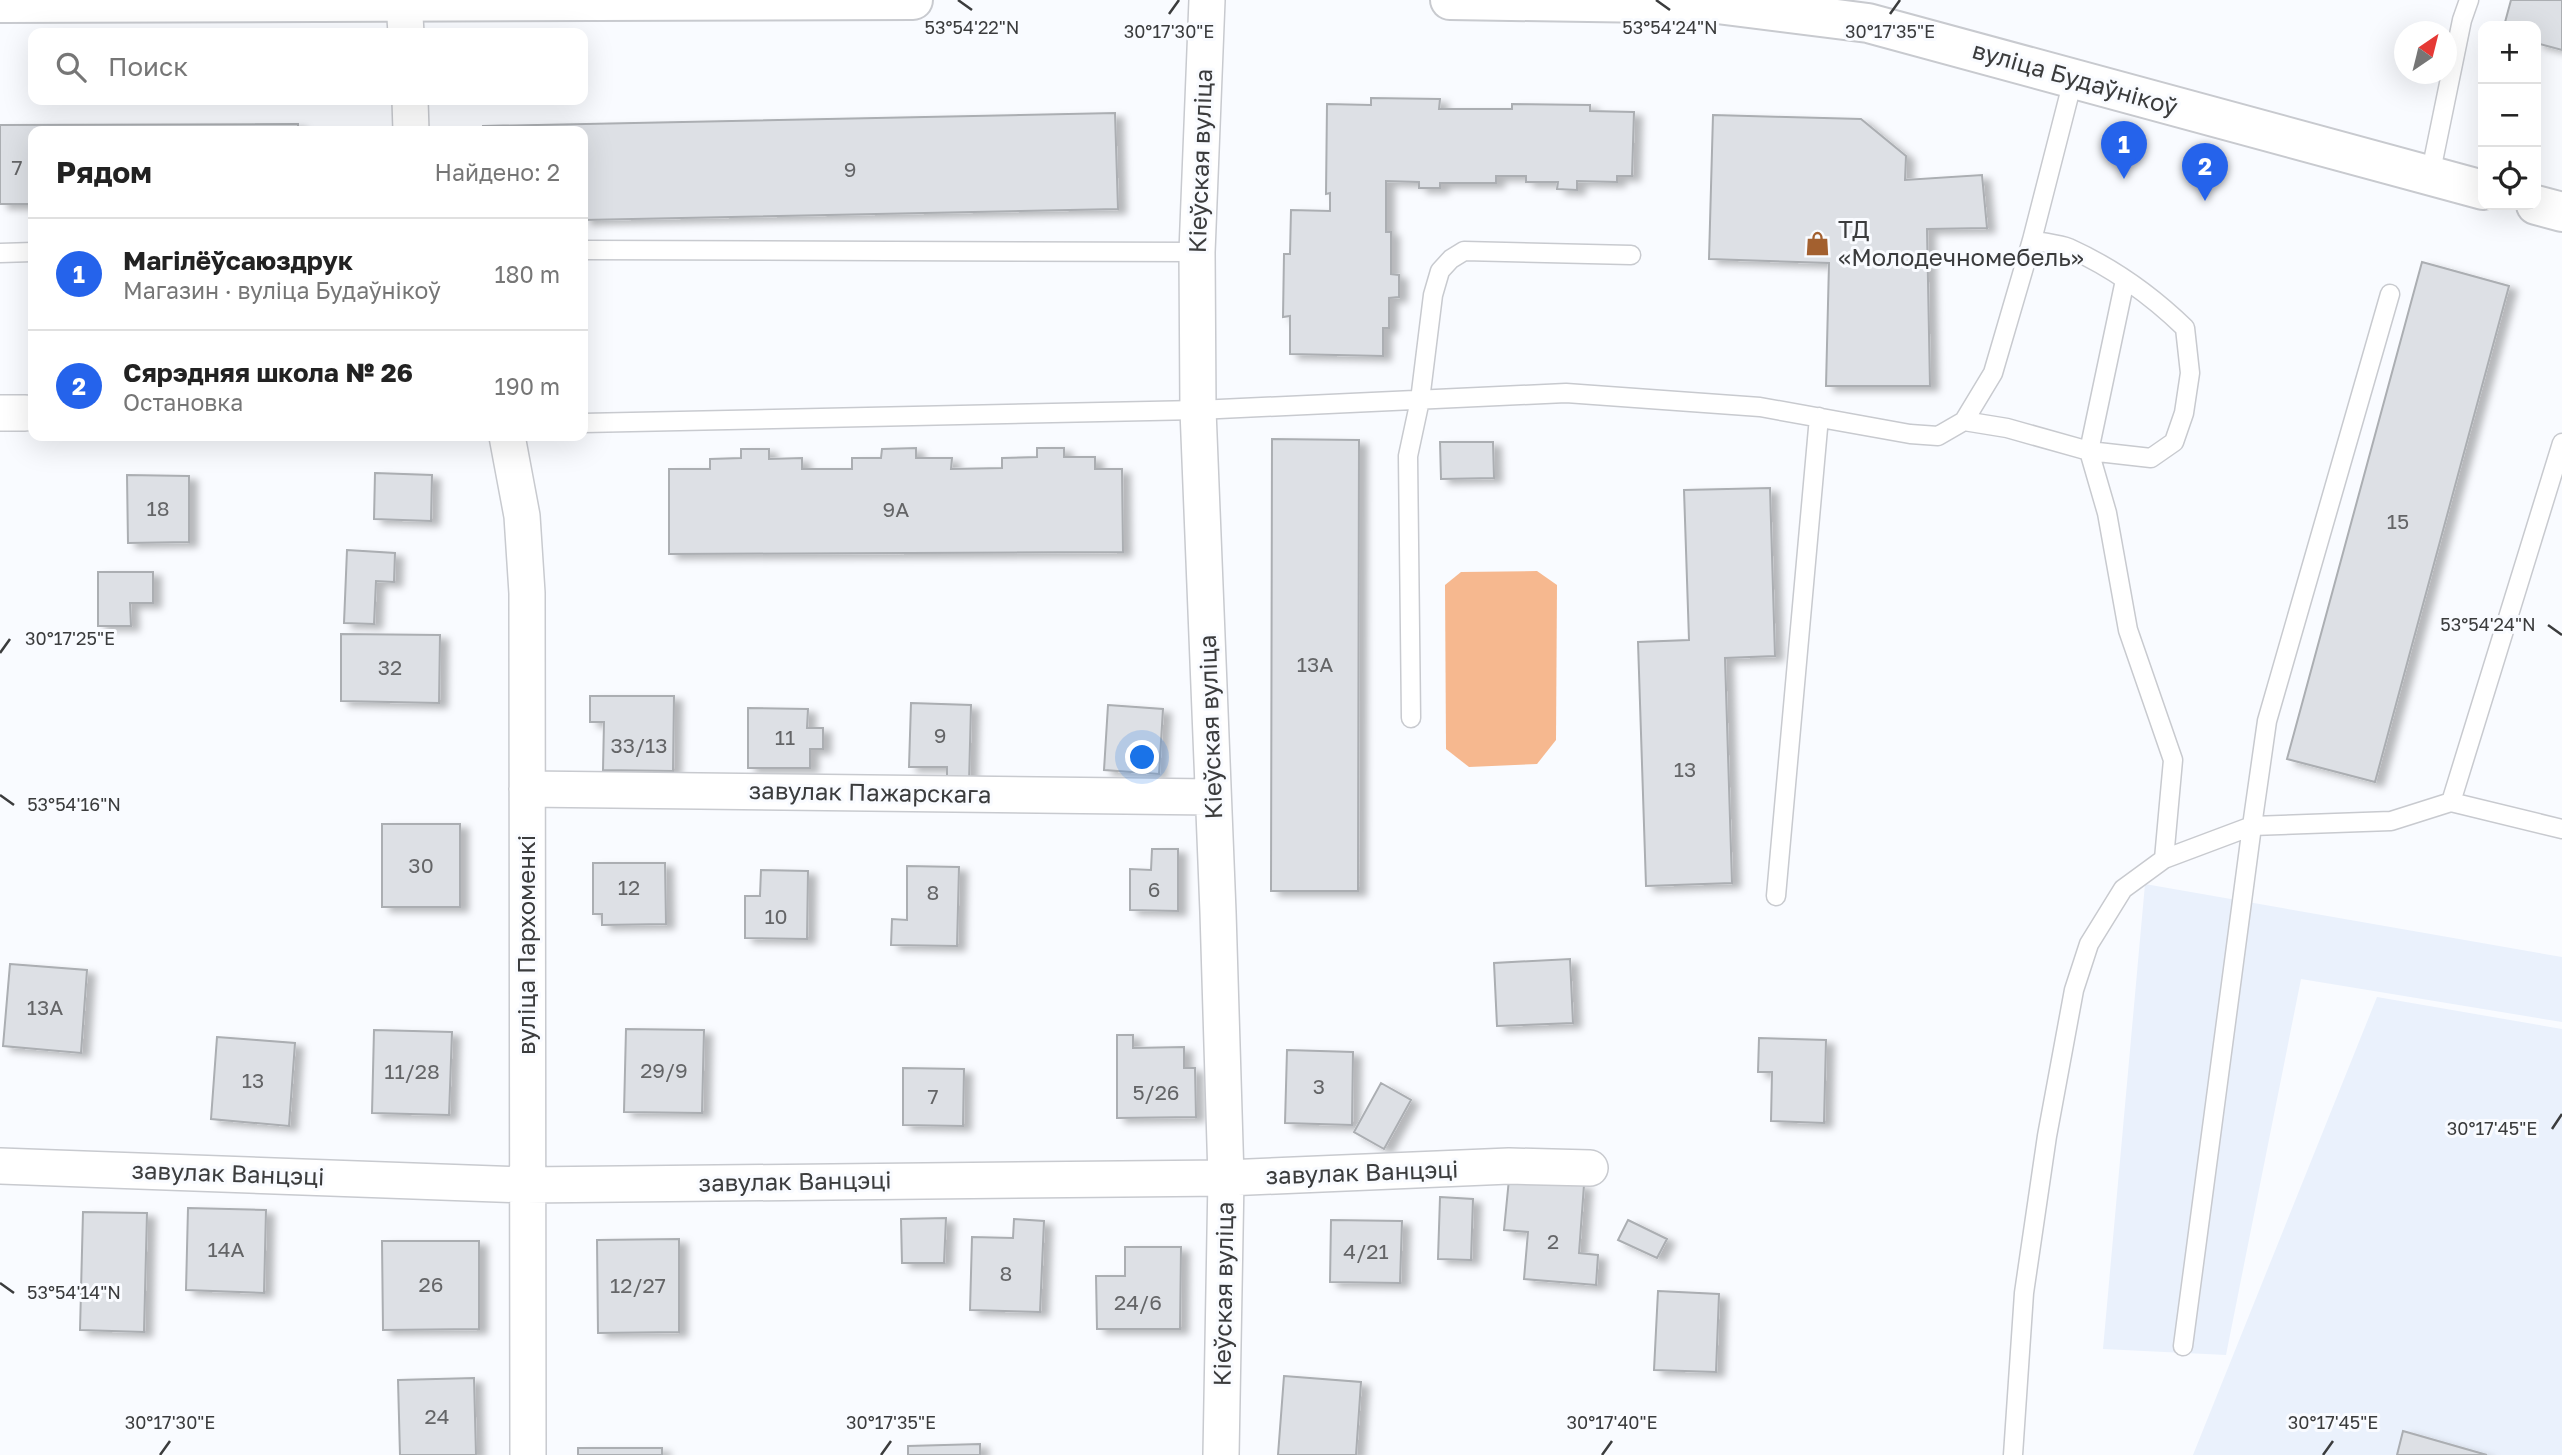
<!DOCTYPE html>
<html lang="ru">
<meta charset="utf-8">
<style>
body{margin:0;font-family:"Golos Text",sans-serif;background:#f6f6f6;color:#222}
.controls{position:absolute;right:21px;top:21px;display:grid;overflow:hidden;border-radius:14px;box-shadow:0 7px 28px #0002}
.controls button{width:63px;height:63px;display:grid;place-items:center;padding:0;border:0;border-bottom:2px solid #e0e0e0;background:#fff;color:#222;font:35px sans-serif}
.compass{position:absolute;left:2394px;top:21px;width:63px;height:63px;border-radius:50%;background:#fff;box-shadow:0 7px 28px #0002;rotate:35deg}
.you{position:absolute;left:1143px;top:758px;width:24px;height:24px;margin:-18px;border:5px solid #fff;border-radius:50%;background:#1a73e8;box-shadow:0 0 0 10px #1a73e833}
.badge{display:grid;place-items:center;width:46px;height:46px;border-radius:50%;background:#2563eb;color:#fff;font-size:23px;font-weight:700}
.pin{position:absolute;translate:-50% -58px;filter:drop-shadow(0 2px 4px #0008)}
.pin::after{content:'';position:absolute;top:37px;width:24px;height:21px;background:inherit;clip-path:polygon(0 0,100% 0,50% 100%)}
.list{margin:0;padding:0;list-style:none}
h2{display:flex;justify-content:space-between;align-items:center;height:91px;margin:0;padding:0 28px;font-size:30px}
h2 small{font-size:23px;font-weight:400;color:#767676}
.list li{display:grid;grid-template-columns:46px 1fr auto;gap:21px;align-items:center;box-sizing:border-box;height:112px;padding:0 28px;border-top:2px solid #e0e0e0}
.list b{display:block;font-size:26px;white-space:nowrap}
.list p{margin:0;font-size:23px;white-space:nowrap;color:#767676}
.list em{font-size:23px;font-style:normal;color:#767676}
.icon{flex:none;width:38px;height:38px;fill:none;stroke:currentColor;stroke-width:2;stroke-linecap:round;stroke-linejoin:round}
.map{position:relative;flex:none;width:2562px;height:1455px;overflow:hidden}
.search{position:absolute;background:#fff;box-shadow:0 7px 28px #0002;left:28px;top:28px;width:560px;height:77px;display:flex;align-items:center;gap:18px;box-sizing:border-box;padding:0 24px;border-radius:14px;color:#767676;font-size:26px}
.panel{position:absolute;background:#fff;box-shadow:0 7px 28px #0002;left:28px;top:126px;width:560px;height:315px;border-radius:14px}
.map>svg:first-child{display:block}
.built{fill:#eaf1fc}
.green{fill:#f6b88f}
.building{fill:#dde0e5;stroke:#abaeb2;stroke-width:2;filter:url(#shadow)}
.lines{fill:none;stroke-linecap:round;stroke-linejoin:round}
.lane-casing{stroke:#c8cacf;stroke-width:21}
.street-casing{stroke:#c8cacf;stroke-width:38}
.secondary-casing{stroke:#c8cacf;stroke-width:42}
.lane{stroke:#fff;stroke-width:18}
.street{stroke:#fff;stroke-width:35}
.secondary{stroke:#fff;stroke-width:38}
.ticks{fill:none;stroke:#3b3c3d;stroke-width:2.5}
.labels{text-anchor:middle;stroke-width:6;stroke-linejoin:round;paint-order:stroke}
.number-label{font-size:21px;fill:#646567}
.street-label{font-size:24px;fill:#3b3c3d;stroke:#f9fbff}
.poi-label{font-size:24px;fill:#3b3c3d;stroke:#f9fbff;text-anchor:start}
.ticks-label{font-size:18px;text-anchor:middle;fill:#3b3c3d;stroke:#f9fbff;stroke-width:6;stroke-linejoin:round;paint-order:stroke}
</style>
<div class="map">
<svg width="2562" height="1455" viewBox="0 0 2562 1455">
<defs>
<filter id="shadow"><feDropShadow dx="8" dy="4.5" stdDeviation="3.5" flood-color="#0004"/></filter>
</defs>
<rect width="100%" height="100%" fill="#f9fbff"/>
<!-- built -->
<path class="built" d="M2145 884 2562 957V1022L2301 979 2226 1355 2103 1349Z
M2377 997 2562 1029V1455H2193Z"/>
<!-- green -->
<path class="green" d="M1537 571 1557 585 1556 740 1537 764 1469 767 1446 749 1445 585 1461 572Z"/>
<!-- building -->
<path class="building" d="M2511 0H2562V50L2536 43V26H2504Z
M1371 98 1440 99 1439 109H1512V104L1590 105V111L1634 112 1632 176H1617V182L1577 181V190L1557 189 1558 182H1526V176H1496V183H1440V188H1419V182L1386 181V232H1391V274L1399 275V297L1389 298V328H1383V356L1290 354V316L1283 317 1284 254H1290L1291 210 1330 211V193L1326 194 1327 104 1371 105Z
M1115 113 1118 209 583 220V131H483V126Z
M1713 115 1861 119 1906 156 1905 180 1982 175 1987 228 1927 229 1930 386H1826L1829 263 1709 259Z
M298 124V131H33V204H0V125Z
M2422 262 2509 286 2375 782 2287 759Z
M1272 439 1359 440 1358 891H1271Z
M1440 442H1493L1494 478 1441 479Z
M916 448V458H952L951 469 1002 468V458L1037 457V448H1064V457H1095V469H1122L1123 552 669 554V469H710V459L741 458V449H769V459L802 458V469H852V458H881L882 449Z
M375 473 432 475 431 521 374 519Z
M127 475 189 476V542L128 543Z
M1770 488 1775 656 1725 658 1732 883 1646 886 1638 642 1689 640 1684 490Z
M347 550 395 553 394 582 376 581 374 624 344 623Z
M98 572H153V603H130L131 626H98Z
M341 634 440 635 439 703 341 701Z
M590 696H674L673 771 603 770 604 722H590Z
M911 703 971 705 969 783 947 782V767H909Z
M1108 705 1163 709 1159 774 1104 770Z
M748 708 808 709 807 728H823V749H810V768H748Z
M382 824H460V907H382Z
M1152 849H1178V911L1130 910V869L1151 870Z
M593 863H665L666 924 602 925V914H593Z
M907 866 959 867 957 946 891 945 892 919 907 920Z
M761 870 808 871 807 939 745 938V896H760Z
M1570 959 1573 1023 1497 1026 1494 963Z
M10 964 87 970 81 1053 3 1046Z
M626 1029 704 1030 702 1113 624 1112Z
M374 1030 452 1032 449 1115 372 1113Z
M1117 1035H1133V1048L1184 1047V1068H1195L1196 1117 1117 1118Z
M217 1037 295 1043 289 1126 211 1119Z
M1759 1038 1826 1040 1824 1123 1771 1121 1772 1072H1758Z
M1287 1050 1353 1052 1352 1125 1285 1123Z
M903 1068 964 1069 963 1126 903 1125Z
M1381 1083 1411 1100 1384 1149 1354 1132Z
M1509 1179 1584 1185 1579 1253 1598 1255 1596 1285 1524 1279 1528 1232 1504 1230Z
M1440 1197 1473 1199 1471 1260 1438 1259Z
M188 1208 266 1210 264 1293 186 1290Z
M83 1212 147 1213 144 1332 80 1330Z
M946 1218 944 1263H902L901 1219Z
M1014 1219 1044 1221 1040 1312 970 1310 972 1237 1013 1238Z
M1331 1220 1402 1221 1400 1283 1330 1282Z
M1628 1220 1667 1239 1657 1258 1618 1240Z
M679 1239V1332L598 1333 597 1240Z
M382 1241H479V1329L383 1330Z
M1125 1247H1181L1180 1329H1097L1096 1276H1125Z
M1658 1291 1719 1294 1716 1372 1654 1370Z
M1284 1376 1361 1382 1356 1455H1278Z
M474 1378 476 1455H400L398 1380Z
M2403 1431 2487 1455H2397Z
M980 1444V1455H908V1446Z
M578 1448H662V1455H578Z"/>
<g class="lines">
<defs>
<path id="lane" d="M2430 176 2462 20 2469 0
M583 250 1197 252
M0 253 33 252
M2125 280 2089 451 2107 513 2128 630 2173 760 2164 859
M2390 294 2267 721 2252 826 2391 821 2451 802 2562 829
M1964 421 2007 428 2089 451 2151 458 2174 442 2184 413 2190 373 2185 328C2152 296 2111 267 2069 248 2058 244 2044 243 2032 240
M583 423 1198 410 1566 393 1760 407 1910 434 1938 436 1964 421 1993 373 2032 240 2073 80
M1411 718 1408 456 1420 400 1433 295 1440 271 1451 259 1464 251 1631 255
M2451 802 2562 443
M1776 896 1819 417
M2013 1455 2024 1293 2047 1136 2074 990 2089 944 2123 889 2164 859 2252 826 2183 1346"/>
<path id="street" d="M1207 0 1197 252 1198 410 1218 912 1226 1178 1221 1455
M404 2 406 33
M410 100 411 131
M0 413H25
M507 436 522 516 527 593 528 1455
M527 789 1213 797
M0 1166 526 1185 1226 1178 1509 1166 1590 1168"/>
<path id="secondary" d="M1450 0 1717 4 1868 23 2483 190
M0 3 913 0
M2536 205 2562 212"/>
</defs>
<!-- lane casing -->
<use href="#lane" class="lane-casing"/>
<!-- street casing -->
<use href="#street" class="street-casing"/>
<!-- secondary casing -->
<use href="#secondary" class="secondary-casing"/>
<!-- lane -->
<use href="#lane" class="lane"/>
<!-- street -->
<use href="#street" class="street"/>
<!-- secondary -->
<use href="#secondary" class="secondary"/>
</g>
<!-- ticks -->
<path class="ticks" d="M958 0 972 10M1656 0 1670 10M1169 14 1179 0M1890 14 1900 0M2548 625 2562 635M0 653 10 639M0 795 14 805M2552 1129 2562 1114M0 1283 14 1293M160 1455 170 1441M881 1455 891 1441M1602 1455 1612 1441M2323 1455 2333 1441"/>
<!-- icons -->
<defs>
<symbol id="shop-bare" viewBox="-9 -9 18 18"><path d="M-5-2.5h2.3a2.7 3.5 0 0 1 5.4 0H5L5.5 6h-11ZM-1.5-2.5h3a1.5 2.3 0 0 0-3 0Z" fill="#a3602f" stroke="#f9fbff" stroke-width="2.5" paint-order="stroke"/></symbol>
</defs>
<g fill-rule="evenodd">
<use href="#shop-bare" x="1800" y="226" width="35" height="35"/>
</g>
<g class="labels">
<!-- number labels -->
<g class="number-label">
<text x="17" y="175">7</text>
<text x="850" y="177">9</text>
<text x="158" y="516">18</text>
<text x="896" y="517">9А</text>
<text x="2398" y="529">15</text>
<text x="1315" y="672">13А</text>
<text x="390" y="675">32</text>
<text x="940" y="743">9</text>
<text x="785" y="745">11</text>
<text x="639" y="753">33/13</text>
<text x="1685" y="777">13</text>
<text x="421" y="873">30</text>
<text x="629" y="895">12</text>
<text x="1154" y="897">6</text>
<text x="933" y="900">8</text>
<text x="776" y="924">10</text>
<text x="45" y="1015">13А</text>
<text x="664" y="1078">29/9</text>
<text x="412" y="1079">11/28</text>
<text x="253" y="1088">13</text>
<text x="1319" y="1094">3</text>
<text x="1156" y="1100">5/26</text>
<text x="933" y="1104">7</text>
<text x="1553" y="1249">2</text>
<text x="226" y="1257">14А</text>
<text x="1366" y="1259">4/21</text>
<text x="1006" y="1281">8</text>
<text x="431" y="1292">26</text>
<text x="638" y="1293">12/27</text>
<text x="1138" y="1310">24/6</text>
<text x="437" y="1424">24</text>
</g>
<!-- street labels -->
<g class="street-label">
<text transform="translate(2075 79) rotate(16)" y="8">вуліца Будаўнікоў</text>
<text transform="translate(1201 161) rotate(-88)" y="8">Кіеўская вуліца</text>
<text transform="translate(1211 727) rotate(-92)" y="8">Кіеўская вуліца</text>
<text transform="translate(870 793) rotate(1)" y="8">завулак Пажарскага</text>
<text transform="translate(527 945) rotate(-90)" y="8">вуліца Пархоменкі</text>
<text transform="translate(1362 1173) rotate(-2)" y="8">завулак Ванцэці</text>
<text transform="translate(228 1174) rotate(2)" y="8">завулак Ванцэці</text>
<text transform="translate(795 1182) rotate(-1)" y="8">завулак Ванцэці</text>
<text transform="translate(1224 1294) rotate(-89)" y="8">Кіеўская вуліца</text>
</g>
<!-- poi labels -->
<g class="poi-label">
<text x="1838" y="238">ТД<tspan x="1838" dy="28">«Молодечномебель»</tspan></text>
</g>
</g>
<g class="ticks-label">
<text x="972" y="34">53°54'22"N</text>
<text x="1670" y="34">53°54'24"N</text>
<text x="1169" y="38">30°17'30"E</text>
<text x="1890" y="38">30°17'35"E</text>
<text x="2488" y="631">53°54'24"N</text>
<text x="70" y="645">30°17'25"E</text>
<text x="74" y="811">53°54'16"N</text>
<text x="2492" y="1135">30°17'45"E</text>
<text x="74" y="1299">53°54'14"N</text>
<text x="170" y="1429">30°17'30"E</text>
<text x="891" y="1429">30°17'35"E</text>
<text x="1612" y="1429">30°17'40"E</text>
<text x="2333" y="1429">30°17'45"E</text>
</g>
</svg>
<div class="controls">
<button>+</button>
<button>−</button>
<button><svg class="icon" aria-label="locate" viewBox="0 0 24 24"><circle cx="12" cy="12" r="6"/><path d="M12 2v4M12 18v4M2 12h4M18 12h4"/></svg></button>
</div>
<svg class="compass" viewBox="-18 -18 36 36"><path d="M0-13l5 13h-10z" fill="#e53935"/><path d="M0 13l5-13h-10z" fill="#767676"/></svg>
<div class="you"></div>
<div class="pin badge" style="left:2124px;top:179px">1</div>
<div class="pin badge" style="left:2205px;top:201px">2</div>
<div class="search"><svg class="icon" aria-label="search" viewBox="0 0 24 24"><circle cx="10" cy="10" r="6"/><path d="M15 15l6 6"/></svg>Поиск</div>
<section class="panel">
<h2>Рядом<small>Найдено: 2</small></h2>
<ul class="list">
<li><span class="badge">1</span><div><b>Магілёўсаюздрук</b><p>Магазин · вуліца Будаўнікоў</p></div><em>180 m</em></li>
<li><span class="badge">2</span><div><b>Сярэдняя школа № 26</b><p>Остановка</p></div><em>190 m</em></li>
</ul>
</section>
</div>
